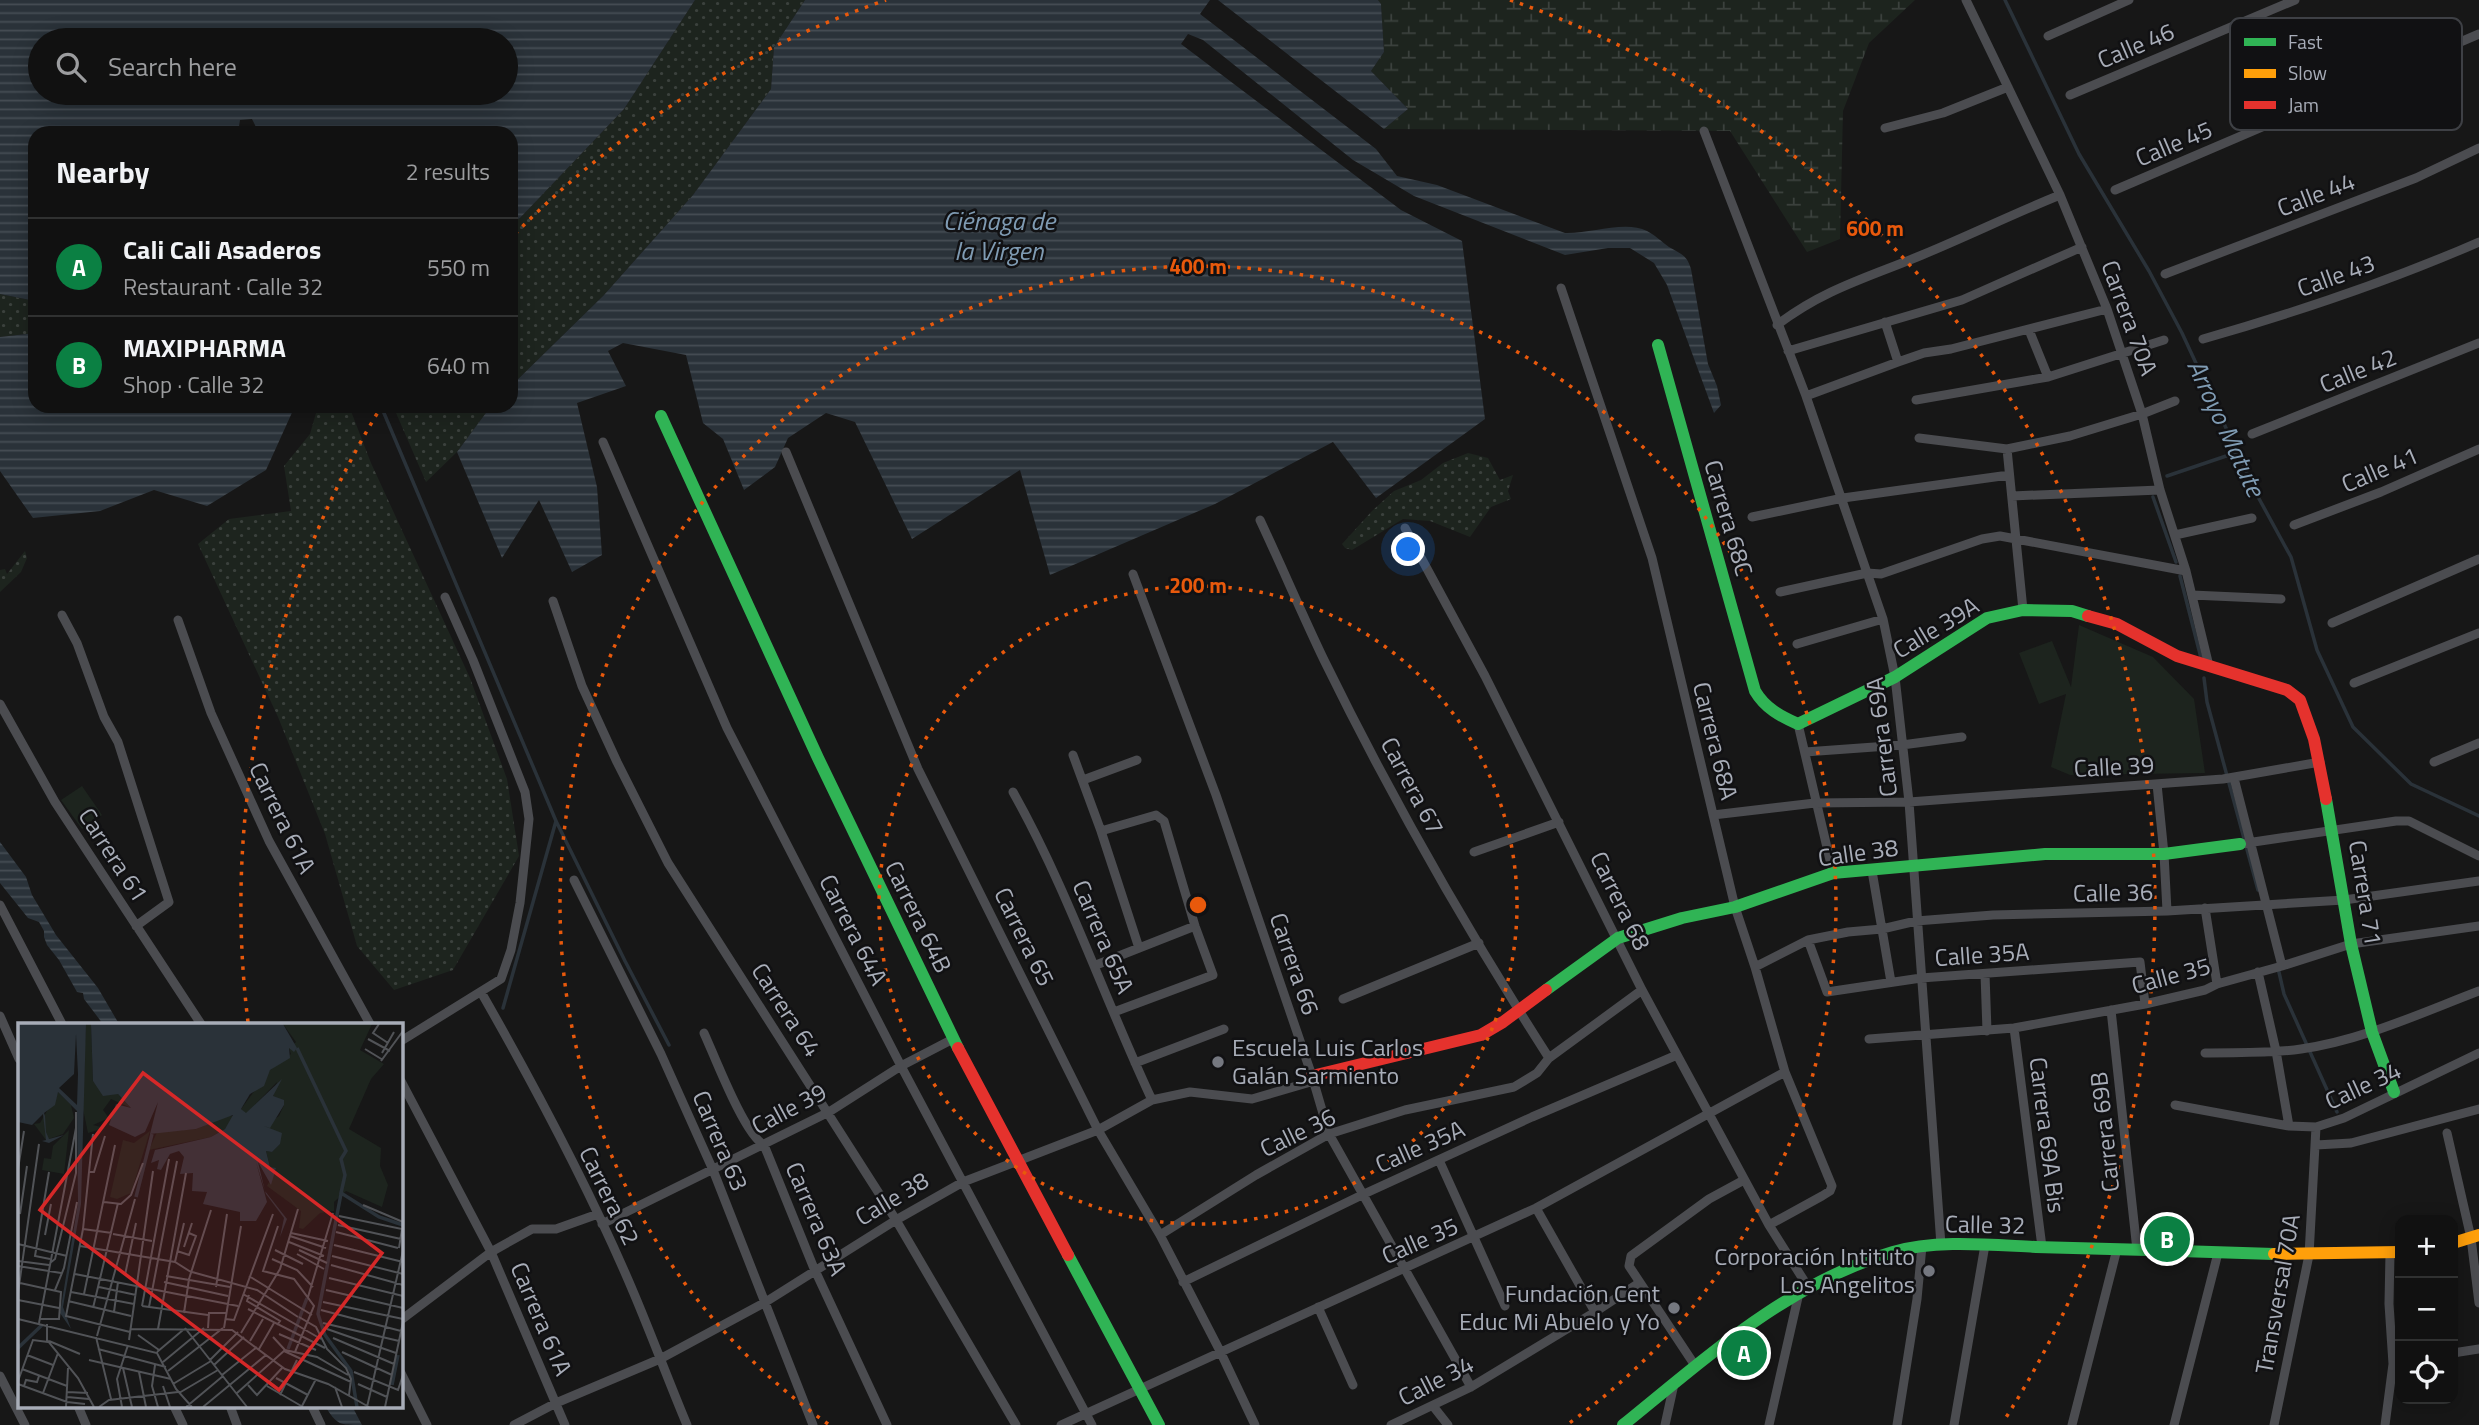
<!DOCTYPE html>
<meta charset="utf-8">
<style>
body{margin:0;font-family:"Titillium Web",sans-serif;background:#1e1f1f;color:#f1f3f6}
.controls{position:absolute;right:21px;bottom:21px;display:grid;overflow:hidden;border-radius:14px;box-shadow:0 4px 18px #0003}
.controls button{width:63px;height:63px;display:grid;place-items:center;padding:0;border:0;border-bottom:2px solid #303131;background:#111;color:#f1f3f6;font:35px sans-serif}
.you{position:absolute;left:1409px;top:550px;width:24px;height:24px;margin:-18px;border:5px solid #fff;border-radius:50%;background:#1a73e8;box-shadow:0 0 0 10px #1a73e833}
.badge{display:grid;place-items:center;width:46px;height:46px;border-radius:50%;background:#0b8043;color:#fff;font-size:23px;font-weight:700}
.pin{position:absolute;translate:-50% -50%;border:4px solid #fff;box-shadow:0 2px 7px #0006}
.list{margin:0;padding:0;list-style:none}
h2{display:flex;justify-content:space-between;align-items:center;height:91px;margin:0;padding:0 28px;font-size:30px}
h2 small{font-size:23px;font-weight:400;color:#9c9d9f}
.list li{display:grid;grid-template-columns:46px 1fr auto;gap:21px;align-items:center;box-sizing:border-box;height:98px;padding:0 28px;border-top:2px solid #303131}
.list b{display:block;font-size:26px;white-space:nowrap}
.list p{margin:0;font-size:23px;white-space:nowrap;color:#9c9d9f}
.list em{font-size:23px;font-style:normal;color:#9c9d9f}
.icon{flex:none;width:38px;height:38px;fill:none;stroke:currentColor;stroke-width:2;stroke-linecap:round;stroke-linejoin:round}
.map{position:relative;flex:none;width:2479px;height:1425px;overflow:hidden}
.search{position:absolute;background:#111;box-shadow:0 4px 18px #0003;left:28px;top:28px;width:490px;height:77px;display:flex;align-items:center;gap:18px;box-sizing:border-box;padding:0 24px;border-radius:38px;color:#9c9d9f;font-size:26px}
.panel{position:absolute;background:#111;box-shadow:0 4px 18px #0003;left:28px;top:126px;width:490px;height:287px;border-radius:21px}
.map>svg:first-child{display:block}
.grass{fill:url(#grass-dots)}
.wetland{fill:url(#wetland-marsh)}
.park{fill:#1d241e}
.water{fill:url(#water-rules);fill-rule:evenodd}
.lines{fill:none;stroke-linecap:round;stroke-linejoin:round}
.stream{stroke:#2a3239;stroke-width:3.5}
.street{stroke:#4b4c50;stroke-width:9}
.fast{stroke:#30b455;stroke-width:12}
.slow{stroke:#ff9f0a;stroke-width:12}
.jam{stroke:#e5322d;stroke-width:12}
.ring{fill:none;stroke:#e8590c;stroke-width:3.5;stroke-dasharray:3.5 7}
.poi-dot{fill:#757880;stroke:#111113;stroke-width:2.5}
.labels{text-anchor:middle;stroke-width:5;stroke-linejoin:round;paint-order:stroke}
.street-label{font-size:24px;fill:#a8adb8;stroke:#111113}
.poi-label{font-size:24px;fill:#a8adb8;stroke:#111113;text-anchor:end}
.water-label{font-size:26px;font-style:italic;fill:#7f9bb3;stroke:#111113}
.inset-river{fill:none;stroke:#2a3239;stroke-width:3.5}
.inset-road{fill:none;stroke:#515357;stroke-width:2}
.view{fill:#d62828;fill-opacity:0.15;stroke:#d62828;stroke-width:3.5}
.inset-edge{fill:none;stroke:#a8adb8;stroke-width:3.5}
.key{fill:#111113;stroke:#3e4045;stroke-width:2}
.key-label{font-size:19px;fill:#a8adb8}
.centre{fill:#e8590c;stroke:#111113;stroke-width:3.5}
.ring-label{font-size:21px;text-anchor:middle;font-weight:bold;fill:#e8590c;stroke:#111113;stroke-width:5;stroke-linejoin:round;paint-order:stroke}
</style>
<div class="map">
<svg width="2479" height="1425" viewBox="0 0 2479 1425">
<defs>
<pattern id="grass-dots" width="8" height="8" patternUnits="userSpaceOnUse" patternTransform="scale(1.75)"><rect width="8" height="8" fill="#1d241e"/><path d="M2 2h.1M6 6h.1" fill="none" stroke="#3b413d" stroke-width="1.8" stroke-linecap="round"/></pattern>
<pattern id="wetland-marsh" width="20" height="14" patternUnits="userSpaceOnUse" patternTransform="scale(1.75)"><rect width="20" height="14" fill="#1d241e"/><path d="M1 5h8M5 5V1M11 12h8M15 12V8" fill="none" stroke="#3b413d"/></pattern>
<pattern id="water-rules" width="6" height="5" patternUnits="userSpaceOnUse" patternTransform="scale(1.75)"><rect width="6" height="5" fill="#2a3239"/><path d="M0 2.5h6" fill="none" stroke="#464d54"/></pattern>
</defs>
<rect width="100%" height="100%" fill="#171717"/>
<!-- grass -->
<path class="grass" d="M695 0H805L774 47 771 89 693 195 604 295 511 386V223L520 218 624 109Z
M0 294 35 301V333L0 337Z
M318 406H349L371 463 470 678 507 779 519 856 453 970 394 990 357 946 325 834 278 717 198 544 229 519 291 511 284 466 310 434Z
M393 406H491L457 452 426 482Z
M1468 453 1488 458 1500 480 1513 475 1508 491 1511 499 1491 507 1470 537 1430 521 1403 519 1352 550 1345 548 1342 544 1372 511 1394 491 1421 480 1443 463Z
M25 551 27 558 21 572 0 592V570L5 569 7 574Z"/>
<!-- wetland -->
<path class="wetland" d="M1378 0H1915L1869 43 1843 111 1840 239 1807 252 1730 131 1384 129 1408 109 1371 71 1384 52 1381 4Z"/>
<!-- park -->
<path class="park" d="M2079 625 2153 657 2194 699 2205 773 2070 775 2051 767 2066 694 2039 704 2019 653 2052 641 2071 687Z
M82 786 102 815 82 829 61 800Z"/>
<!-- water -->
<path class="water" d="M0 0H695L624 109 520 218 511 223V133H259L252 119 240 120 238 133H35V301L0 294ZM40 40H506V93H40Z
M805 0H1210L1200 14 1376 149 1397 176 1437 185 1565 233C1590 234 1625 220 1647 231 1655 235 1662 242 1669 247 1681 254 1687 255 1691 269L1708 364 1717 386 1721 405 1714 413 1667 285 1654 263 1630 248H1608L1565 255 1414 196 1353 160 1203 40 1188 34 1181 44 1401 210 1462 241 1485 419 1376 498 1333 442 1215 504 1050 575 1020 470 912 539 855 422 826 413 788 438 775 467 744 490 723 439 703 423 686 355 623 343 608 351 626 386 577 403 597 487 602 555 572 572 539 500 502 558 457 452 491 406H511V386L604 295 693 195 771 89 774 47Z
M1218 0H1378L1381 4 1384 52 1371 71 1408 109 1384 129Z
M35 333V406H295L266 470 207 506 154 490 100 511 33 518 0 471V337Z
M0 842 26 877 32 895 56 935 98 988 119 1024H103L84 999 83 993 77 992 59 960 47 945 44 937V931L39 922 28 918 0 883Z
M325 1406H352L362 1425C339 1425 337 1425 325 1406Z"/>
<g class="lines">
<!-- stream -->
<path class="stream" d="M2005 0 2079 154 2149 271 2182 333 2257 495 2291 557 2317 650 2353 727 2411 784 2479 816
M381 406 556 821 625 961 669 1045
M2167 476 2238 452
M2153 497 2176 562
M2180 576 2201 658
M2204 678 2207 702 2258 890
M2278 968 2284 994 2337 1112
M503 1008 556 821"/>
<!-- street -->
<path class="street" d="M1966 0 2060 195 2107 309 2142 414 2160 490 2186 571 2209 666
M2048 36 2129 0
M2070 95 2295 0
M1885 128 1943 113 2008 87
M1704 131 1806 396 1883 619 1895 677 1909 802 1941 1245
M2115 190 2479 34
M2165 274 2416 178 2479 148
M1561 288 1652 558 1735 907 1755 967 1785 1072 1832 1186 1830 1191 1822 1196 1769 1225
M1885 322 1898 362
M1777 325C1824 289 1869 277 1922 255 1968 236 2013 214 2060 195
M2029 330 2048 377
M2203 339C2297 312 2390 281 2479 242
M1788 351 1962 300 2082 247
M1806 396 1898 362 1924 353 1951 349 2107 309
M1916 400 2048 377 2164 340
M2252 434 2479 343
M1919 438 2007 449 2070 436 2142 414 2175 401
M603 442 727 728 901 1066 1092 1425
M2007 449 2023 610
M786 452 918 769 1098 1130 1160 1235 1220 1351 1255 1425
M2012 496 2160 490
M1752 517 1843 498 2009 475
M1260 520C1282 567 1302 614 1324 660 1391 797 1467 930 1549 1058
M2294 525 2381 492 2479 449
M1405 528 1485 676 1642 990 1769 1225 1808 1287
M2175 535 2252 518
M1133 574 1216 795 1312 1076 1329 1134 1471 1387
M1780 592 1867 573 1881 574 1982 539 2000 536 2186 571
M2192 595 2281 599
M553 601 582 686 617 762 668 863 896 1220 1016 1425
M62 615 77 643 104 717 118 742 169 902 136 926
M178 620 211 713 269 841 370 1024
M2332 623 2479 559
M1797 644 1883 619
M2354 683 2479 633
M0 704 55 802 201 1024
M1798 724 1833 873
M1805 752 1902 745 1962 737
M1073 755 1101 831 1139 948
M2434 762 2479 743
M2234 778 2282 966
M1083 780 1137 760
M2157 784 2164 854 2167 911
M1013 792C1068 890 1104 998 1152 1100
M1713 815 1815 803 1909 802 2223 779 2320 762
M1101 831 1156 815 1164 821 1195 926 1213 975 1114 1012
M2240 844 2396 821H2409L2479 856
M1474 852 1559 822
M1872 871 1891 982
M574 880 661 1054 713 1170 813 1425
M0 905 62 1024
M2205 908 2217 984
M1808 940 1827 992 1921 978 2140 962 2145 1004
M1096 965 1195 926
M1755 967 1808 940 1848 932 1882 929 1916 921 1993 915 2167 911 2344 900 2479 881
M2258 972 2276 1051 2289 1126
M1985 974 1987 1031
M481 992C537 1090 591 1191 635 1296 653 1339 669 1382 687 1425
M1343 999 1479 943
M2111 1010 2137 1250
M0 1016 19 1059
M2014 1028 2042 1247
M704 1033C715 1057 744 1134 764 1145L813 1266 887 1425
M1869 1039 2014 1028 2145 1004 2205 990 2217 984 2282 966 2351 944 2479 926
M401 1041 501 979 511 950 520 903 529 819 525 792 473 660 445 597
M2205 1053C2236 1052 2270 1054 2301 1049 2363 1040 2421 1013 2479 991
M1135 1063 1224 1029
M401 1081 491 1252 565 1425
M2175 1105 2289 1126 2316 1127 2344 1118 2479 1053
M2447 1133 2471 1238 2479 1303
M2316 1145 2351 1143 2479 1109
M1439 1160 1505 1306
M1536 1208 1595 1312
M602 1224 829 1112 901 1066 953 1039
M1160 1235 1256 1175 1329 1134 1405 1110 1514 1087 1537 1073 1549 1058 1642 990
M1183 1282 1364 1194 1532 1117 1677 1055
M1318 1307 1353 1385
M401 1320 491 1252 532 1229H556L598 1214
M2453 1353 2479 1349
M1696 1367 1629 1266 1631 1256 1709 1199 1744 1180
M401 1373 427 1425
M0 1376 25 1425
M78 1406 86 1425
M174 1406 183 1425
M230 1406 237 1425
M312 1406 321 1425
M1433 1406 1448 1425
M514 1425 556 1403 660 1359 764 1303 896 1220 963 1182 1098 1130 1152 1100 1190 1092 1252 1099 1314 1081
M1061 1425 1536 1208 1785 1072
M1391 1425 1471 1387 1595 1312 1639 1283
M1665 1425 1674 1384
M1769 1425 1799 1293
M1897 1425 1917 1299 1922 1246
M1954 1425 1985 1245
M2072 1425 2117 1249
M2174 1425 2218 1253
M2274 1425 2309 1255 2316 1127
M2385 1425 2393 1364 2389 1304 2390 1253"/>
<!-- fast -->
<path class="fast" d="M1658 345 1755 691C1765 708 1780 716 1798 724L1895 677 1987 618 2023 610 2072 611 2088 616
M661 416 818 758 958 1048
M2326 799 2351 944 2372 1032 2394 1092
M1546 990 1618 938 1682 918 1735 907 1833 873 2045 854H2164L2240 844
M1068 1255 1159 1425
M1623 1425C1707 1357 1788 1283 1893 1252 1936 1239 1992 1245 2036 1247 2115 1249 2195 1251 2274 1254"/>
<!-- slow -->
<path class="slow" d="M2453 1243 2479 1235
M2274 1254 2400 1252"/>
<!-- jam -->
<path class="jam" d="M2088 616 2117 624 2177 656 2287 690 2300 700 2314 739 2326 799
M958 1048 1068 1255
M1312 1076 1481 1035 1503 1022 1546 990"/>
</g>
<!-- distance rings -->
<g class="ring">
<circle cx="1198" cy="905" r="319"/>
<path d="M828 1424A638 638 0 1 1 1568 1424"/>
<path d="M248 1022A957 957 0 0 1 378 412M515 234A957 957 0 0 1 886 0M1510 0A957 957 0 0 1 2005 1419"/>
</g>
<!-- markers -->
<g class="poi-dot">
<circle cx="1218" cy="1062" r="7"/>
<circle cx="1929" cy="1271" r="7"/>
<circle cx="1674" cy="1308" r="7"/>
</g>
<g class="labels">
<!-- street labels -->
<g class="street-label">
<text transform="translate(2136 46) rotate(-23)" y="8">Calle 46</text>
<text transform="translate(2174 144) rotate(-23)" y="8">Calle 45</text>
<text transform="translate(2316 195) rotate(-21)" y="8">Calle 44</text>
<text transform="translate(2336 276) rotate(-20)" y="8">Calle 43</text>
<text transform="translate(2129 318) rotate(70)" y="8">Carrera 70A</text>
<text transform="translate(2358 371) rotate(-22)" y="8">Calle 42</text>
<text transform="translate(2380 470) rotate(-23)" y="8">Calle 41</text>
<text transform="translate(1728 518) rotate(74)" y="8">Carrera 68C</text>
<text transform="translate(1936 628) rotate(-31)" y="8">Calle 39A</text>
<text transform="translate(1882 737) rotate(-97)" y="8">Carrera 69A</text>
<text transform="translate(1715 741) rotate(76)" y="8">Carrera 68A</text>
<text transform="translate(2114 767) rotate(-3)" y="8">Calle 39</text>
<text transform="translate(1412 786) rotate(62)" y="8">Carrera 67</text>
<text transform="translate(282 818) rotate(64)" y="8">Carrera 61A</text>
<text transform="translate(1858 853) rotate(-8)" y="8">Calle 38</text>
<text transform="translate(113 855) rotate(57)" y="8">Carrera 61</text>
<text transform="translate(2113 893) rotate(-1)" y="8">Calle 36</text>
<text transform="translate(2365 893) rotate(81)" y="8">Carrera 71</text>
<text transform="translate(1620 901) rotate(64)" y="8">Carrera 68</text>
<text transform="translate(918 917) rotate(64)" y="8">Carrera 64B</text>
<text transform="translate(853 930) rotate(63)" y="8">Carrera 64A</text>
<text transform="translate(1024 937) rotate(64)" y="8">Carrera 65</text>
<text transform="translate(1103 937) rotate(67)" y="8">Carrera 65A</text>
<text transform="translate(1982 955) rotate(-4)" y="8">Calle 35A</text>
<text transform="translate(1294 964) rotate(71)" y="8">Carrera 66</text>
<text transform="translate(2171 976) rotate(-15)" y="8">Calle 35</text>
<text transform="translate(786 1010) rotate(57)" y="8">Carrera 64</text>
<text transform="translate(2363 1086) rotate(-25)" y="8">Calle 34</text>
<text transform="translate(789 1109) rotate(-28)" y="8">Calle 39</text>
<text transform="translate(2105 1132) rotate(-96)" y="8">Carrera 69B</text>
<text transform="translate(1298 1133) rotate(-26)" y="8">Calle 36</text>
<text transform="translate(2047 1135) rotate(83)" y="8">Carrera 69A Bis</text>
<text transform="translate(720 1141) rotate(67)" y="8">Carrera 63</text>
<text transform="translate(1420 1147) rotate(-24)" y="8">Calle 35A</text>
<text transform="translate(609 1196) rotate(64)" y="8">Carrera 62</text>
<text transform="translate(892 1199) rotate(-31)" y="8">Calle 38</text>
<text transform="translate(816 1219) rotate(67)" y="8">Carrera 63A</text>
<text transform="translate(1985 1225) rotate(1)" y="8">Calle 32</text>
<text transform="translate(1420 1241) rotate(-24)" y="8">Calle 35</text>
<text transform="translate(2278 1294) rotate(-80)" y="8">Transversal 70A</text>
<text transform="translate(541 1319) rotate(67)" y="8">Carrera 61A</text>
<text transform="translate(1436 1381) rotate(-27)" y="8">Calle 34</text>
</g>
<!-- poi labels -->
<g class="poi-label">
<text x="1232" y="1056" text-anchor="start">Escuela Luis Carlos<tspan x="1232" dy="28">Galán Sarmiento</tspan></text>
<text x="1915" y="1265">Corporación Intituto<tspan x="1915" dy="28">Los Angelitos</tspan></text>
<text x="1660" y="1302">Fundación Cent<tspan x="1660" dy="28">Educ Mi Abuelo y Yo</tspan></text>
</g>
<!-- water labels -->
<g class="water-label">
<text x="999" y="230">Ciénaga de<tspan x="999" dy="30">la Virgen</tspan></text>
<text transform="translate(2226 428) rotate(65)" y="9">Arroyo Matute</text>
</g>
</g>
<!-- overview -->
<g transform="translate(18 1023)">
<rect width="385" height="385" fill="#171717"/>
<path d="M73 1 75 58 84 69 100 71 113 85 93 76 85 87 91 95 75 102 87 105 70 110 65 86 67 20 68 2ZM40 69 53 82 56 95 45 111 28 117 16 101 22 100ZM209 93H216L207 106 193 114 131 127 139 109 178 106ZM51 107 46 151 24 147 26 135 33 136 35 123ZM132 108 113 170 99 176 92 174 105 117 116 120Z" fill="#1d241e"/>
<path d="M265 1H354L342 27 366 41 353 56 331 106 363 125 362 143 370 162 364 184 328 168 316 179V188L302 190 285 206 281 205 283 188 249 163 258 146 252 144 248 128 254 129 262 121 261 112 246 103 261 93 266 82 255 74 259 59 228 91 223 86 252 47 273 31 271 25 278 19Z" fill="#1d241e"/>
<path d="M0 1H68L63 181 45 284 53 306 42 290 60 180 59 88 40 69 37 82 26 90 27 93 28 109 31 116 46 112 31 120 24 118 28 117 25 91 14 102 0 99ZM58 11 60 51 59 82 41 65 56 51ZM73 1H265L279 25 276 29 271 25 272 35 252 47 246 63 232 71 223 86 228 90 264 56 255 73 266 77V82L252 105 246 103 264 110 262 121 254 129 248 128 252 144 258 145 253 162 240 139 247 168 269 196 262 214 266 195 248 171 238 139 249 179 238 198H222V189L185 181 189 169 174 168 175 150 162 151 166 134 161 128 152 131 143 147 139 146 141 137 133 140 137 127 193 114 207 106 215 92 178 106 132 111 140 79 127 109 117 114 91 102 98 81 113 85 100 71 85 73 75 58Z" fill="#2a3239" fill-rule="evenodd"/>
<path class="inset-river" d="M279 25 328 128 323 136 327 152 323 170 361 194 385 202M323 171 300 291 307 312 333 348 339 384M118 174 134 111M0 325 24 302M270 326 289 275M374 362 380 332"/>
<path class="inset-road" d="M361 1 355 10 370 20M350 16 372 28M347 26 365 37M364 30 376 9M363 38 385 8M75 111 65 206 48 293 112 309M0 146 6 108M31 149 17 233 32 236M71 149H76L87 113M86 179 103 181 113 172 125 140M345 182 385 199M2 191 9 143M321 193 384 206 381 225M320 202 383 216M260 203 245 248 276 256 296 283 277 329M65 206 94 210M318 209 380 225M273 210 310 218M95 211 134 218M27 212 33 181M272 213 308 225M271 219 306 233M0 221 49 233M316 222 385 239M62 223 157 239 173 249M166 224 174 200M257 227 285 241M281 227 309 240M159 228 171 232 178 213 171 210M279 231 306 246M314 233 385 251M254 236 279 247 295 264M0 238 31 242M157 239 166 200M32 240 37 236 58 150V89M313 242 385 262M0 243 43 250M174 249 239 267 280 294M57 251 220 283M107 252 118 200M148 253 212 264M231 253 294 292M311 255 385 273M146 259 210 273M2 260 43 269 41 296H22M81 264 118 272M198 264 209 191M37 267 46 245 59 179M308 267 385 285M53 269 116 281M0 270 21 121M66 271 97 122M225 271 303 316M231 272 229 278 262 298 259 302M290 274 315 190M0 277 41 285M50 278 113 293M305 279 385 296M124 283 151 136M124 283 190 292M131 284 159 138M75 285 100 180M230 286 307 325M303 287 383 308M96 289 100 259M166 290 171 256 193 187M281 294 298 304 309 326 328 345 333 356 331 372M0 296 139 330 158 366 174 384M207 296 216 297 255 191M21 300 58 105M305 300 381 318M29 301V317L60 355 76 384M167 305 229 384M190 305 191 290H208M206 305 223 203M112 306 214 307 267 346 310 361 351 384M140 306 168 150M309 306 378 330M223 310 262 246 280 186M261 311 298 327M120 312 141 327M79 313 117 176M78 314 93 376M255 314 267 327 299 334 330 352M315 315 376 341M111 317 135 148M31 318 62 331M232 318 245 296M80 326 148 344M241 326 256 300M266 328 333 359M139 329 165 307M324 329 374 352M9 332 35 342M71 337 153 356M192 337 220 309M145 339 186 305M137 342 134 363 140 384M196 342 226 314M105 345 114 384M4 346 49 363M150 348 205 305M121 349 128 384M336 349 380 367 385 352M204 352 239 324M258 355 290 372M0 358 15 317 30 319M0 361 49 379 67 381M155 361 193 338M340 361 369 374M230 362 239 372 265 344M6 363 8 357 19 359 21 353M145 363 152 384M249 363 285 384M317 364 324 384M49 369 70 370M25 370 40 330M161 370 200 347M219 370 267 327M262 372 279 337M49 374 71 376M284 383 298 356M48 384 50 345M81 384 91 377 160 369M104 384 99 356 110 322M168 384 205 353M185 384 248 332M349 384 385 228M367 384 385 299"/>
<path class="view" d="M125 50 364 230 261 367 22 187Z"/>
<rect width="385" height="385" class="inset-edge"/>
</g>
<!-- legend -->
<rect x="2230" y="18" width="232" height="112" rx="10" class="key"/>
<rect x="2244" y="38" width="32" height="8" fill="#30b455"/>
<rect x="2244" y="69" width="32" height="9" fill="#ff9f0a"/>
<rect x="2244" y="101" width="32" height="8" fill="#e5322d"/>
<g class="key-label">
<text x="2288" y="49">Fast</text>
<text x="2288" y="80">Slow</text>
<text x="2288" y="112">Jam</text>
</g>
<circle cx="1198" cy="905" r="10" class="centre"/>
<g class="ring-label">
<text x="1875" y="236">600 m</text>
<text x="1198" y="274">400 m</text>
<text x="1198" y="593">200 m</text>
</g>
</svg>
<div class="controls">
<button>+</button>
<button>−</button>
<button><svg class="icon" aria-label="locate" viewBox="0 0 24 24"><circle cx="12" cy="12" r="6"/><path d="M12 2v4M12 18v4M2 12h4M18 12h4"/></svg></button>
</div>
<div class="you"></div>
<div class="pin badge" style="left:1744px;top:1353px">A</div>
<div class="pin badge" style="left:2167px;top:1239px">B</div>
<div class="search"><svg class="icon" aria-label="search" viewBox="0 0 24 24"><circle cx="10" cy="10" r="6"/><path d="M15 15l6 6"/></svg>Search here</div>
<section class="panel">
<h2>Nearby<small>2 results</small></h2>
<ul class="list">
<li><span class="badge">A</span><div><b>Cali Cali Asaderos</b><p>Restaurant · Calle 32</p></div><em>550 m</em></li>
<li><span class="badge">B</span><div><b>MAXIPHARMA</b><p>Shop · Calle 32</p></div><em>640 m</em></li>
</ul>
</section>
</div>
